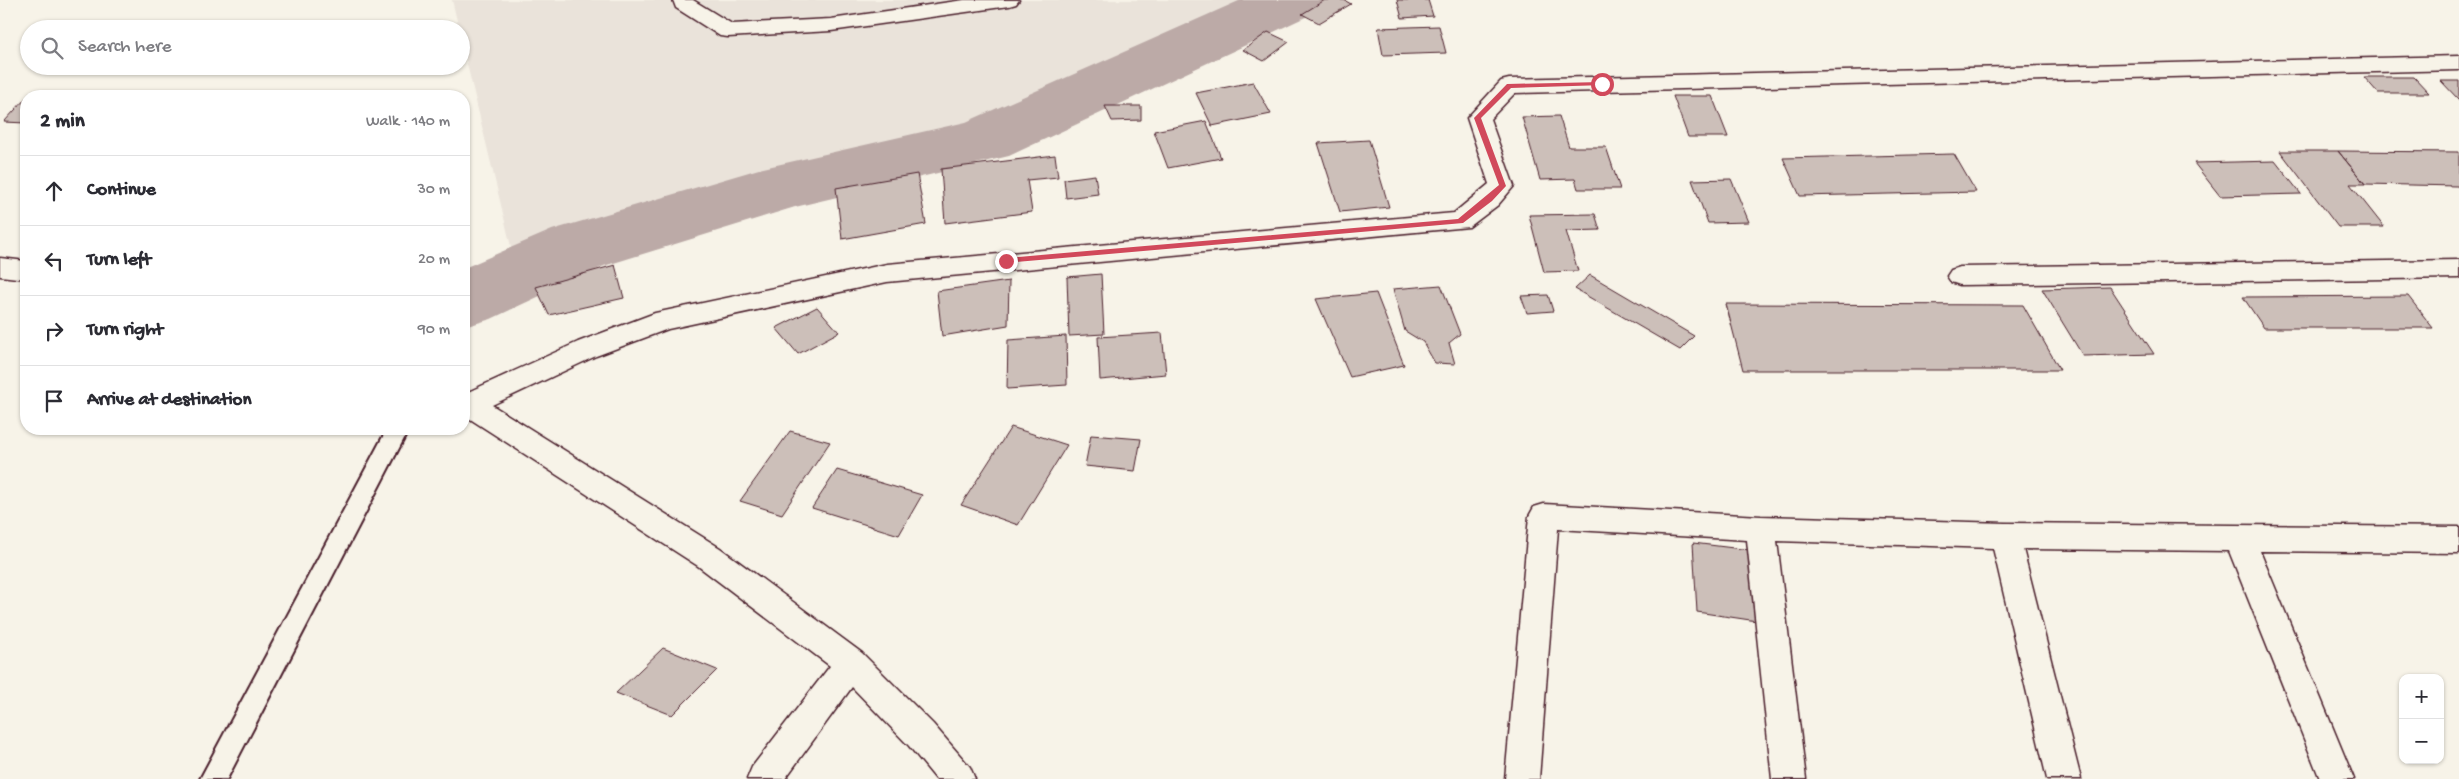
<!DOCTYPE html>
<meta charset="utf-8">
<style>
body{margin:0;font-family:"Gochi Hand",sans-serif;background:#f2f2f3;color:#2b2b33}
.controls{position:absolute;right:15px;bottom:15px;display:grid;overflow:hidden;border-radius:10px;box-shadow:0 1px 4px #0004}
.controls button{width:45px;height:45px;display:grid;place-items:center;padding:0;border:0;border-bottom:1px solid #e1e1e2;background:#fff;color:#2b2b33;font:25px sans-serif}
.stop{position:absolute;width:15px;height:15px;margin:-11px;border:4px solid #d1495b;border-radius:50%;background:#fff}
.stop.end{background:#d1495b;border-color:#fff;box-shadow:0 1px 5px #0008}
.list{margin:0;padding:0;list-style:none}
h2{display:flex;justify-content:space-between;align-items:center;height:65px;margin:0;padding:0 20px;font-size:21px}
h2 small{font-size:16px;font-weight:400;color:#7c7c81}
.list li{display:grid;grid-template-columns:32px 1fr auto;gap:15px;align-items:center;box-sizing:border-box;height:70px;padding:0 20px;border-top:1px solid #e1e1e2}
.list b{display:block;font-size:19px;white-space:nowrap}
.list em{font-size:16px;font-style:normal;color:#7c7c81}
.icon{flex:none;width:28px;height:28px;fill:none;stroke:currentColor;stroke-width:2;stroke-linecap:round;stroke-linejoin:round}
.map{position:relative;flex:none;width:2459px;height:779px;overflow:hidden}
.search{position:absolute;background:#fff;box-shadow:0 1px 4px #0004;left:20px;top:20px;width:450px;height:55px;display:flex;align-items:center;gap:12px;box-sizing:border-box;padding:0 18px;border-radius:28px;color:#7c7c81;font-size:19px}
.panel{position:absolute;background:#fff;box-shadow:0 1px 4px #0004;left:20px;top:90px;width:450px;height:345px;border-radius:20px}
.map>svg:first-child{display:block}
.built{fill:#eae3da}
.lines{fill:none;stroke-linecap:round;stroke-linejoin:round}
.river{fill:#bcaaa7;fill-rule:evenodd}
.building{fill:#ccbfb9;stroke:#4a1f2b}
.service-casing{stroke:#4a1f2b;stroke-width:4}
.minor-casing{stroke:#4a1f2b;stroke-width:3}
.service{fill:#f7f3e8;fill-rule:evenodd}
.minor{fill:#f7f3e8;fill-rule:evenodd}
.route{fill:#d1495b}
</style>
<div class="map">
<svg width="2459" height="779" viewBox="0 0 2459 779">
<rect width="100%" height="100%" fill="#f7f3e8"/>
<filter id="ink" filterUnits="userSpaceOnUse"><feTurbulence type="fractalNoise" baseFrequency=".02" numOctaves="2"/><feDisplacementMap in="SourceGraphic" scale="10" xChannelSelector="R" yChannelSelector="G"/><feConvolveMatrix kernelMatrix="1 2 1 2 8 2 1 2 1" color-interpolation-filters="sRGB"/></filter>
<g filter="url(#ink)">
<!-- built -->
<path class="built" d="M452 0H1294L1024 140 742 212 520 284 461 39V29H459Z"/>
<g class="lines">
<!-- river -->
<path class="river" d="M1241 0H1323L1314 13 1009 156 795 207 604 266 491 319 464 327V268L552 230 759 169 966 122Z"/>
</g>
<!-- building -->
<path class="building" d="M1325 0H1344L1351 4 1319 23 1302 14Z
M1397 0H1428L1433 16 1402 18Z
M1439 26 1446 53 1383 55 1378 28Z
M1268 32 1289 42 1264 61 1243 50Z
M2364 77H2414L2429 93H2378Z
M2441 81H2459V100Z
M1253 82 1271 114 1212 126 1196 93Z
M32 92 84 94 82 96H28Z
M1673 96H1712L1728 137H1688Z
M26 98V123L4 122Z
M1105 106H1141V120L1112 121Z
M1559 116 1569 147H1606L1620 189H1578L1575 179 1540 180 1522 117Z
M1206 121 1221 158 1168 168 1154 131Z
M1369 140 1389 207 1340 212 1318 143Z
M2280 151H2338L2365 184H2350L2384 227H2338Z
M2338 151 2459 152V188L2457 186 2365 184Z
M1954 154 1976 192 1800 196 1783 158Z
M1055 155 1058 177 1027 180 1032 212 945 223 941 169Z
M2275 161 2301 194 2220 196 2194 163Z
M917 174 926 224 842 239 836 188Z
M1095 175 1098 194 1066 198 1064 179Z
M1731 179 1749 222 1708 223 1692 180Z
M1595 214 1600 230 1566 231 1578 271 1544 272 1529 215Z
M615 265 624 298 549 315 536 287Z
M1101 274 1104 334 1069 336 1067 277Z
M1590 275 1694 336 1680 350 1575 289Z
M1009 281 1008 325 942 336 937 291Z
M1441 285 1460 334 1449 343 1455 364 1435 363 1423 342 1405 331 1393 289Z
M2110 287 2154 354 2083 356 2042 289Z
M1376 293 1404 365 1350 377 1316 299Z
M1548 295 1553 311 1527 313 1521 296Z
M2408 296 2433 328H2264L2243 297Z
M1726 304 2023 305 2060 370H1743Z
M817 307 839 332 798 354 776 328Z
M1162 333 1166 374 1100 380 1098 337Z
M1066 336 1067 385 1007 389 1008 340Z
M1011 427 1067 445 1018 525 961 505Z
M790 431 830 442 782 514 740 501Z
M1091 435 1141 439 1135 471 1085 466Z
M837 470 922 495 899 535 812 508Z
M1693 543 1750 550 1757 621 1697 612Z
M663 648 717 670 672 715 616 693Z"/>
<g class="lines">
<defs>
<path id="service" d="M387 429H409L227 779H200Z"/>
<path id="minor" d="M673 0H693L732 24 831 19 964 0H1019L1016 4 1009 6 831 31 728 37 720 36 676 8Z
M2459 56V70L1515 93 1490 119 1514 186 1498 205 1469 227 887 282 668 329 596 356 492 405 720 548 862 653 933 724 970 767 975 779H936L909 746 852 687 785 779H747L752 767 830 666 698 566 464 415V390L468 392 578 342 655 313 887 264 1454 213 1489 184 1467 118 1501 81 1509 79Z
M0 258 26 261V279L0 276Z
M2459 260V278L1960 285 1951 282 1947 276 1951 270 1960 267Z
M1544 504 1761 516 2005 523 2459 527V553L2260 551 2354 779H2320L2229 551 2023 549 2081 779H2047L1993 548 1777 541 1806 779H1772L1747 540 1558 529 1539 779H1505L1529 516 1534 507Z"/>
</defs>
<!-- service casing -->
<use href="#service" class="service-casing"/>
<!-- minor casing -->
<use href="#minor" class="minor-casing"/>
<!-- service -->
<use href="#service" class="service"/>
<!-- minor -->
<use href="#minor" class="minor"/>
</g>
</g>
<!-- route -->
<path class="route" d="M1602 82 1605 85 1511 88 1481 118 1506 186 1492 201 1463 223 1006 263 1002 261 1006 258 1458 219 1499 185 1474 118 1507 84Z"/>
</svg>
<div class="controls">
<button>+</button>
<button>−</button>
</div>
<div class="stop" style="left:1602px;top:84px"></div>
<div class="stop end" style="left:1006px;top:261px"></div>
<div class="search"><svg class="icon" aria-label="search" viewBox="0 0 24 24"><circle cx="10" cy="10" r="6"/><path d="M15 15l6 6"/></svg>Search here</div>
<section class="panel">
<h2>2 min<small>Walk · 140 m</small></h2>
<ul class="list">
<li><svg class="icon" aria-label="ahead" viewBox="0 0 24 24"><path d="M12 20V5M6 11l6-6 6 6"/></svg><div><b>Continue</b></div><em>30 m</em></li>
<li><svg class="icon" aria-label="left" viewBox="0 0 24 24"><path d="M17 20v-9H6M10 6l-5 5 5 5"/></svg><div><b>Turn left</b></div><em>20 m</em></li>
<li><svg class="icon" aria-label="right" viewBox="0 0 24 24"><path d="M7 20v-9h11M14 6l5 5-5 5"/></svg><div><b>Turn right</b></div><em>90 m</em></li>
<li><svg class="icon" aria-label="arrive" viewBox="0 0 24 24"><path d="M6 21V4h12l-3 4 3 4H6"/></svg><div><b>Arrive at destination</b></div></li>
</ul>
</section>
</div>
